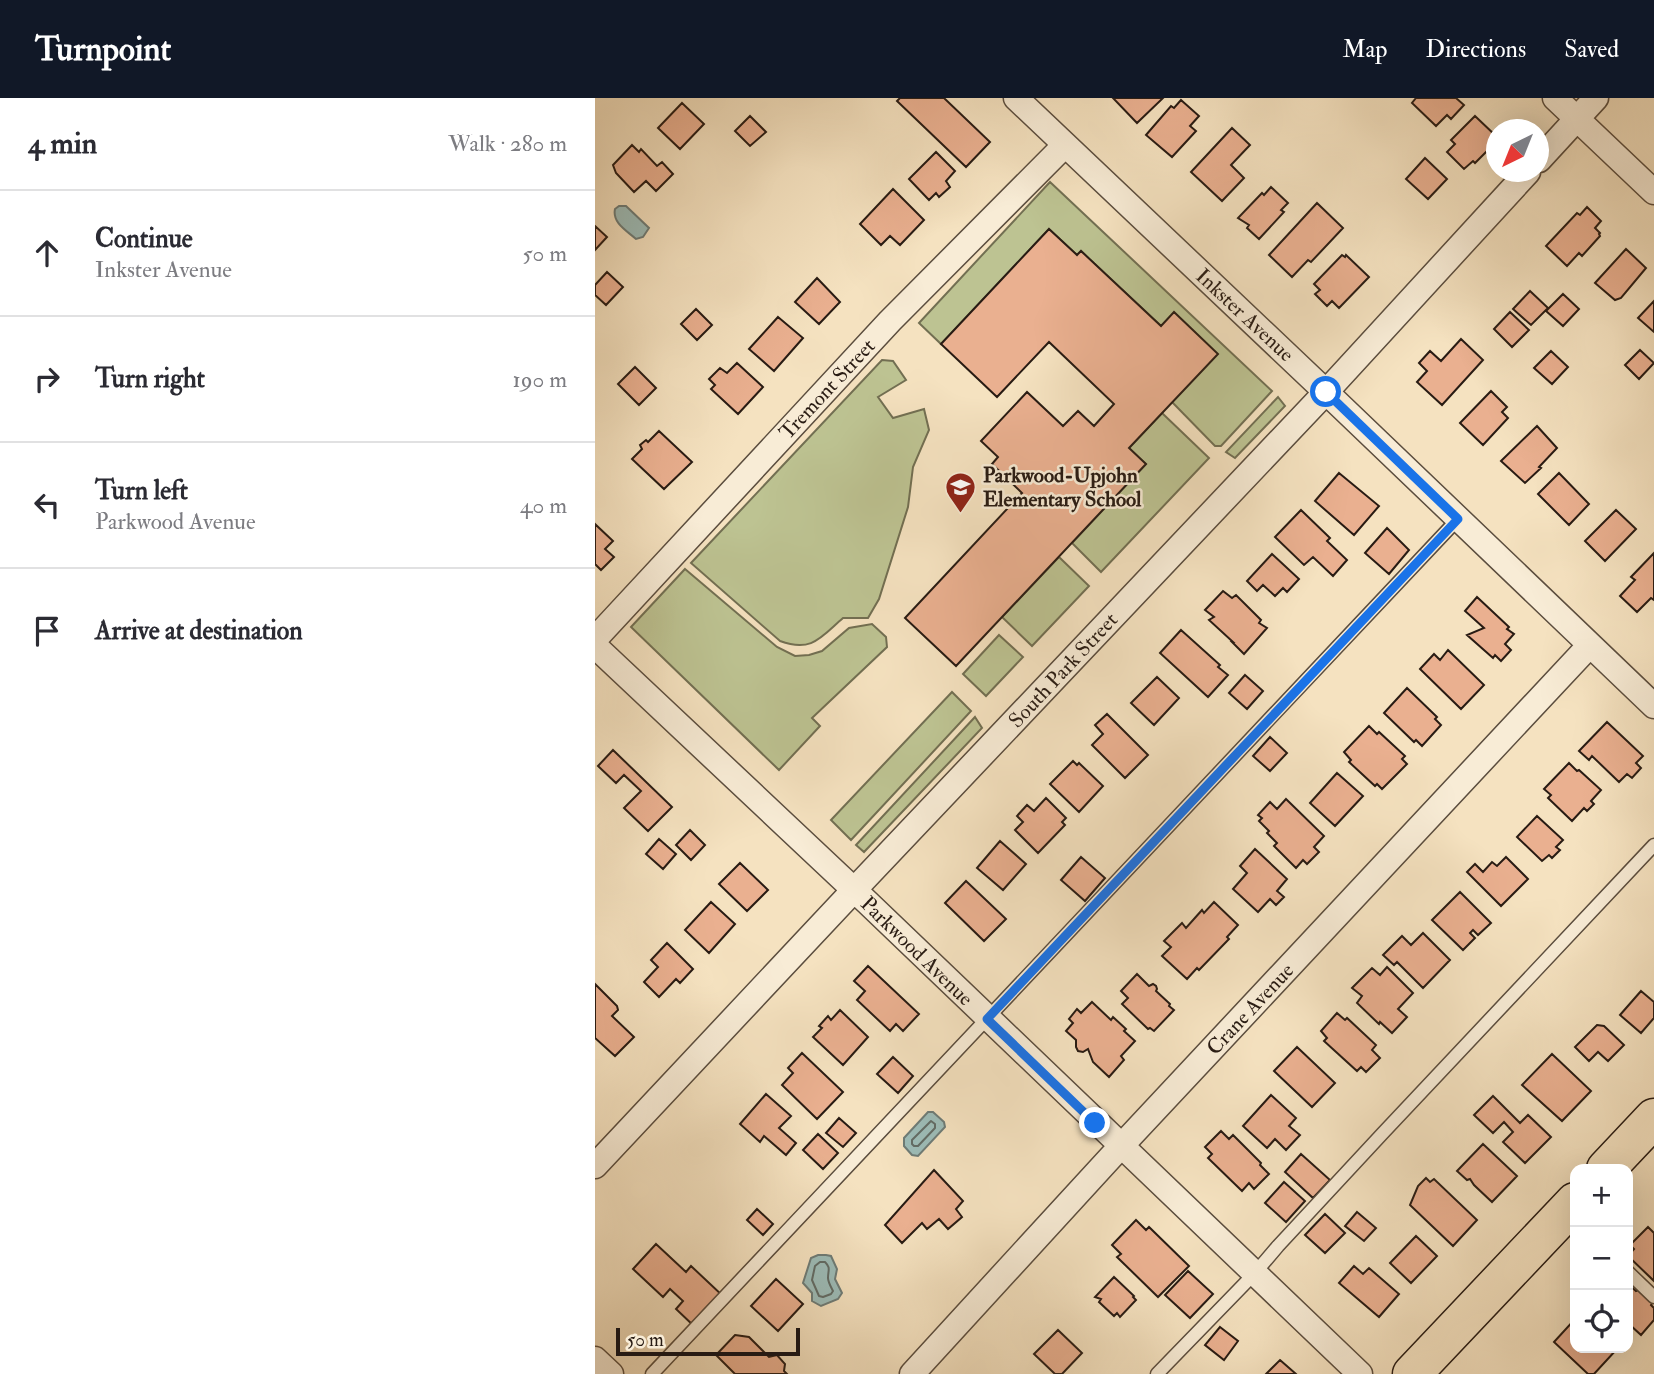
<!DOCTYPE html>
<meta charset="utf-8">
<style>
body{margin:0;font-family:"IM FELL Double Pica",serif;background:#f7f7f7;color:#2b2b33}
.controls{position:absolute;right:21px;bottom:21px;display:grid;overflow:hidden;border-radius:14px;box-shadow:0 7px 28px #0002}
.controls button{width:63px;height:63px;display:grid;place-items:center;padding:0;border:0;border-bottom:2px solid #e1e1e2;background:#fff;color:#2b2b33;font:35px sans-serif}
.compass{position:absolute;left:891px;top:21px;width:63px;height:63px;border-radius:50%;background:#fff;box-shadow:0 7px 28px #0002;rotate:223deg}
.scale{position:absolute;left:21px;bottom:18px;width:184px;box-sizing:border-box;padding-left:7px;border:4px solid #281b13;border-top:0;font-size:19px;line-height:24px;white-space:nowrap;color:#281b13;-webkit-text-stroke:5px #f8ecd6;paint-order:stroke}
.stop{position:absolute;width:21px;height:21px;margin:-16px;border:5px solid #1a73e8;border-radius:50%;background:#fff}
.stop.end{background:#1a73e8;border-color:#fff;box-shadow:0 2px 7px #0008}
.list{margin:0;padding:0;list-style:none}
h2{display:flex;justify-content:space-between;align-items:center;height:91px;margin:0;padding:0 28px;font-size:30px}
h2 small{font-size:23px;font-weight:400;color:#7c7c81}
.list li{display:grid;grid-template-columns:46px 1fr auto;gap:21px;align-items:center;box-sizing:border-box;height:126px;padding:0 28px;border-top:2px solid #e1e1e2}
.list b{display:block;font-size:26px;white-space:nowrap}
.list p{margin:0;font-size:23px;white-space:nowrap;color:#7c7c81}
.list em{font-size:23px;font-style:normal;color:#7c7c81}
.icon{flex:none;width:38px;height:38px;fill:none;stroke:currentColor;stroke-width:2;stroke-linecap:round;stroke-linejoin:round}
.map{position:relative;flex:none;width:1059px;height:1276px;overflow:hidden}
header{display:flex;align-items:center;gap:42px;box-sizing:border-box;height:98px;padding:0 35px;background:#111827;color:#fff}
header strong{font-size:33px}
nav{display:flex;gap:38px;margin-inline-start:auto;font-size:24px}
main{display:flex}
aside{flex:1;background:#fff}
.map>svg:first-child{display:block}
.green{fill:#bdc392;stroke:#726f52;stroke-width:2}
.water{fill:#9dbdb9;stroke:#6e7c77;stroke-width:2}
.lines{fill:none;stroke-linecap:round;stroke-linejoin:round}
.shore{stroke:#626c66;stroke-width:2}
.building{fill:#eab090;stroke:#281b13;stroke-width:2}
.service-casing{stroke:#5b4d3e;stroke-width:15}
.minor-casing{stroke:#5b4d3e;stroke-width:27}
.primary-casing{stroke:#281b13;stroke-width:41}
.service{stroke:#f8ecd6;stroke-width:12}
.minor{stroke:#f8ecd6;stroke-width:24}
.primary{stroke:#f5e2c0;stroke-width:38}
.route{stroke:#1a73e8;stroke-width:9}
.labels{text-anchor:middle;stroke-width:5;stroke-linejoin:round;paint-order:stroke}
.street-label{font-size:21px;fill:#281b13;stroke:#f8ecd6}
.poi-label{font-size:21px;font-weight:bold;fill:#281b13;stroke:#f8ecd6;text-anchor:start}
</style>
<header>
<strong>Turnpoint</strong>
<nav><a>Map</a><a>Directions</a><a>Saved</a></nav>
</header>
<main>
<aside>
<h2>4 min<small>Walk · 280 m</small></h2>
<ul class="list">
<li><svg class="icon" aria-label="ahead" viewBox="0 0 24 24"><path d="M12 20V5M6 11l6-6 6 6"/></svg><div><b>Continue</b><p>Inkster Avenue</p></div><em>50 m</em></li>
<li><svg class="icon" aria-label="right" viewBox="0 0 24 24"><path d="M7 20v-9h11M14 6l5 5-5 5"/></svg><div><b>Turn right</b></div><em>190 m</em></li>
<li><svg class="icon" aria-label="left" viewBox="0 0 24 24"><path d="M17 20v-9H6M10 6l-5 5 5 5"/></svg><div><b>Turn left</b><p>Parkwood Avenue</p></div><em>40 m</em></li>
<li><svg class="icon" aria-label="arrive" viewBox="0 0 24 24"><path d="M6 21V4h12l-3 4 3 4H6"/></svg><div><b>Arrive at destination</b></div></li>
</ul>
</aside>
<div class="map">
<svg width="1059" height="1276" viewBox="0 0 1059 1276">
<rect width="100%" height="100%" fill="#f5e2c0"/>
<filter id="stains"><feTurbulence type="fractalNoise" baseFrequency=".00286" numOctaves="4"/><feColorMatrix values="0 0 0 0 .2 0 0 0 0 .09 0 0 0 0 .02 0 0 0 .5 -.17"/></filter>
<radialGradient id="worn" r=".72"><stop offset=".6" stop-color="#630" stop-opacity="0"/><stop offset="1" stop-color="#630" stop-opacity=".3"/></radialGradient>
<!-- green -->
<path class="green" d="M455 84 677 293 626 348H620L577 304 566 228 486 153 482 157 454 131 346 246 324 225Z
M287 262 298 263 311 282 283 299 298 320 329 311 334 332 318 369 313 409 284 501 273 520H248C226 539 217 555 185 543L96 465Z
M683 299 690 308 640 360 631 354Z
M567 315 614 360 506 474 477 445 551 366 534 350Z
M464 459 494 488 437 548 407 519Z
M90 471 182 549 200 558 214 557 227 553 254 530 277 526 291 539 292 549 217 620 225 628 184 672 36 529Z
M404 537 428 559 391 598 368 576Z
M357 594 376 613 256 742 236 722Z
M380 619 387 630 269 754 261 747Z"/>
<!-- water -->
<path class="water" d="M24 108H31L54 130 48 139 41 141C32 133 17 125 20 111Z
M333 1014H338L349 1024 350 1029 323 1058 317 1057 309 1048V1040Z
M223 1157H231L236 1158 242 1171 240 1181 247 1195 243 1201 226 1208 217 1203V1195L208 1185 216 1160Z"/>
<g class="lines">
<!-- shore -->
<path class="shore" d="M336 1023 340 1026V1030L323 1048H319L317 1046V1042Z
M225 1164H230C236 1170 233 1172 233 1180 233 1184 236 1189 238 1193L236 1196 228 1199 224 1198 217 1182 220 1168Z"/>
</g>
<!-- building -->
<path class="building" d="M305 0H349L395 44 371 69 302 3Z
M518 0H568L542 25Z
M821 0H861L869 7 856 21 852 17 841 28 817 5Z
M586 2 604 18 595 28 601 33 577 59 551 37 576 8 579 10Z
M87 5 109 26 85 51 63 30Z
M155 18 171 34 155 48 140 33Z
M880 18 902 39V43L880 65 878 63 869 71 852 54 860 46 856 42Z
M637 30 655 47 636 67 649 80 627 103 596 74Z
M37 47 44 54 46 51 62 68 67 64 78 76 61 93 51 83 39 94 21 75 18 67Z
M341 54 360 73 351 83 355 89 344 99 341 95 334 102 314 81Z
M830 60 852 81 833 101 811 81Z
M676 89 693 105 686 112 689 114 664 141 652 130 654 127 643 120 667 95 669 97Z
M298 91 329 122 305 147 295 138 286 147 265 126Z
M722 105 748 130 716 164 713 162 697 179 674 157Z
M992 109 1006 123 1000 130 1005 135 1004 136 1005 138 987 158 984 155 972 168 951 148 982 115 985 117Z
M0 128 12 139 0 152Z
M454 131 482 157 486 153 566 228 579 214 623 256 534 350 551 366 361 568 310 520 427 395 397 366 403 359 386 343 432 294 468 328 483 313 499 328 519 306 454 244 402 299 346 246Z
M1031 151 1051 170 1026 200 1020 202 1000 185Z
M747 157 750 159 751 157 774 179 744 210 737 203 732 208 720 196 725 192 719 186Z
M12 174 28 189 11 207 0 197V187Z
M222 180 245 204 224 226 200 204Z
M935 193 953 210 936 227 918 211Z
M968 196 984 211 968 228 951 213Z
M1059 203V234L1043 220Z
M101 211 117 227 102 242 86 226Z
M915 214 934 232 917 249 899 231Z
M183 219 208 240 179 273 154 251Z
M866 241 888 262 847 307 822 284 832 273 824 265 835 253 846 263Z
M1045 252 1059 265 1044 281 1030 267Z
M956 253 973 269 957 286 939 270Z
M142 265 168 289 143 316 116 291 120 287 114 281 125 270 132 275Z
M40 269 61 290 44 307 23 286Z
M896 293 912 309 907 314 913 320 888 347 865 325Z
M942 328 962 350 944 369 946 370 930 385 906 363Z
M64 333 97 364 69 391 37 361 47 351 45 347 51 342 53 344Z
M744 375 784 408 759 437 720 403Z
M964 375 994 406 974 427 943 396Z
M706 412 735 440 732 443 752 462 738 478 718 459 709 467 680 439Z
M1021 412 1041 431 1010 463 990 443Z
M0 426 18 443 10 451 19 459 6 472 0 466Z
M792 430 814 452 794 476 770 455Z
M1059 455V502L1056 500 1042 514 1025 498 1040 482 1036 479Z
M677 456 704 481 692 494 688 490 680 498 668 487 662 493 652 483Z
M628 493 637 500 641 497 666 522 664 525 672 530 649 556 637 544H638L614 522 619 519 610 512Z
M882 499 914 529 912 531 919 536 910 546 916 552 906 563 900 557 898 560 872 537 889 530 870 513Z
M586 532 625 567 623 569 633 577 613 599 565 555Z
M853 552 889 587 866 611 825 571 839 556 845 562Z
M650 577 668 593 652 611 634 595Z
M562 579 584 600 559 627 536 605Z
M812 590 842 619 840 621 846 627 827 648 821 642 819 644 789 615Z
M512 616 553 657 530 680 497 647 508 636 500 627Z
M1012 624 1048 658 1041 665 1046 670 1037 680 1032 676 1024 684 997 658 994 662 984 653Z
M774 628 782 636 784 634 810 658 807 661 812 666 787 691 782 686 780 688 754 664 756 662 749 654Z
M675 639 692 655 675 673 658 658Z
M18 652 77 709 53 733 29 710 46 693 29 677 21 685 3 668Z
M478 663 482 667 484 665 508 688 484 714 455 686Z
M974 665 982 673 984 672 1006 692 996 703 999 706 992 713 989 710 977 723 953 700 956 697 949 691Z
M742 675 768 698 740 728 715 705Z
M451 700 471 720 467 724 470 727 443 755 420 732 428 724 422 718 432 707 439 713Z
M691 701 729 738 719 749 724 754 712 766 708 762 701 770 679 748 682 745 672 735 674 733 664 723 667 720 663 717 675 704 682 711Z
M942 718 968 742 961 749 965 752 957 760 954 757 947 763 922 739Z
M95 732 110 747 96 762 81 747Z
M64 741 81 756 68 771 51 756Z
M405 743 431 766 408 792 382 770Z
M660 751 692 781 682 793 689 799 681 807 675 801 663 814 638 791 652 775 645 768Z
M486 759 510 780 490 803 466 782Z
M911 759 933 781 906 808 872 774 880 766 888 774 897 764 902 768Z
M145 765 173 792 152 813 124 786Z
M371 783 411 821 389 843 350 805Z
M865 794 896 825 883 837 878 832 875 835 880 840 868 852 837 822Z
M116 804 140 826 114 855 90 832Z
M619 804 643 827 632 839 634 841 604 872 602 870 592 881 567 858 576 849 569 843 587 825 591 830 607 812 609 815Z
M828 835 855 862 828 890 802 864 799 867 788 857 807 838 816 847Z
M72 845 98 871 85 885 81 881 64 899 49 884 63 869 56 862Z
M273 868 324 916 308 933 301 926 295 933 262 902 270 893 259 883Z
M792 869 818 895 803 911 812 919 797 935 785 924 784 926 762 905 767 898 757 890 777 870 785 877Z
M542 876 554 888 558 886 561 888 562 891 561 893 575 906 574 908 579 912 559 933 555 930 553 931 527 906 533 900 526 893Z
M0 886 22 908 23 912 17 918 39 939 20 958 0 940Z
M1046 893 1059 904V920L1046 935 1025 917Z
M497 904 516 922 518 919 531 931 529 933 540 943 526 958 529 962 514 979 498 964 493 951 488 954 483 953 481 949V942L471 933 478 925 474 921 482 911 486 915Z
M245 912 273 939 248 967 218 939 227 930 224 928 233 918 236 922Z
M742 915 750 922 752 920 781 947 777 952 785 960 771 974 766 969 762 973 729 943 732 940 726 933Z
M1002 927 1009 928 1029 947 1013 963 1003 954 994 963 980 949Z
M702 949 740 985 717 1009 679 973Z
M207 955 248 994 222 1021 187 987 198 975 193 970Z
M957 956 996 993 967 1023 927 987Z
M298 959 318 978 303 995 282 976Z
M171 996 196 1018 184 1030 201 1045 191 1057 169 1038 165 1044 145 1026Z
M676 997 701 1020 694 1028 705 1037 691 1052 680 1041 672 1050 648 1028Z
M898 998 925 1025 933 1017 956 1039 930 1065 908 1044 918 1034 909 1024 898 1035 879 1017Z
M244 1020 261 1035 248 1049 231 1035Z
M626 1033 634 1041 638 1037 666 1065 665 1067 674 1076 659 1091 654 1085 647 1093 613 1060 617 1056 610 1049Z
M223 1036 243 1055 228 1071 208 1052Z
M888 1046 922 1078 897 1104 879 1087 875 1081 872 1082 862 1073Z
M706 1056 735 1082 718 1100 690 1074Z
M339 1072 368 1103 361 1111 367 1119 353 1131 344 1121 332 1131 327 1125 307 1145 290 1127Z
M831 1080 835 1084 839 1081 882 1122 858 1148 815 1107 823 1088Z
M689 1084 710 1103 691 1124 670 1105Z
M162 1111 178 1126 168 1137 152 1122Z
M762 1114 781 1130 769 1143 750 1128Z
M730 1116 750 1135 730 1155 710 1137Z
M541 1122 551 1132 554 1129 594 1168 563 1199 522 1159 526 1156 517 1147Z
M1053 1129 1059 1135V1183L1033 1158 1039 1151 1035 1147Z
M821 1138 842 1158 816 1185 795 1165Z
M61 1146 91 1174 96 1168 129 1199 100 1229 81 1211 88 1203 75 1191 68 1199 38 1171Z
M759 1168 768 1176 774 1170 804 1196 784 1219 744 1185Z
M593 1173 618 1196 595 1220 570 1197Z
M519 1179 539 1198 538 1199 541 1202 525 1219 522 1215 519 1218 504 1204 506 1201 500 1199Z
M181 1181 208 1206 183 1233 156 1208Z
M1033 1186 1041 1193 1043 1192 1058 1204 1056 1207 1059 1210V1222L1046 1237 1035 1227 1033 1229Z
M980 1221V1250H1021L1022 1251 999 1276H993L959 1244Z
M625 1229 643 1243 629 1262 610 1247Z
M463 1232 487 1255 467 1276H460L439 1256Z
M140 1237 154 1239 174 1259 182 1257 190 1266 189 1273 192 1276H140L121 1257Z
M685 1262 701 1276H671Z"/>
<g class="lines">
<defs>
<path id="service" d="M1033 1174 1059 1199
M57 1276 863 421
M562 1276 660 1175 683 1148 787 1036 1059 747"/>
<path id="minor" d="M421 0 731 294 1059 608
M960 0 1059 94
M944 62 1001 0
M0 541 295 223 470 47
M0 548 272 804 765 1276
M0 1068 259 792 731 294 933 74
M0 1261 16 1276
M317 1276 515 1060 994 548"/>
<path id="primary" d="M1011 1071 1059 1020
M817 1276 980 1104"/>
</defs>
<!-- service casing -->
<use href="#service" class="service-casing"/>
<!-- minor casing -->
<use href="#minor" class="minor-casing"/>
<!-- primary casing -->
<use href="#primary" class="primary-casing"/>
<!-- service -->
<use href="#service" class="service"/>
<!-- minor -->
<use href="#minor" class="minor"/>
<!-- primary -->
<use href="#primary" class="primary"/>
</g>
<g class="lines">
<!-- route -->
<path class="route" d="M500 1025 392 921 863 421 731 294"/>
</g>
<!-- icons -->
<defs>
<symbol id="school-pin" viewBox="-11 -11 22 30"><path d="M0 17L-7.5 6A9.5 9.5 0 1 1 7.5 6Z" fill="#8f2418" stroke="#f8ecd6"/><path d="M0-5L7-2L0 1L-7-2ZM-4 1L0 2.5L4 1V4Q0 6-4 4Z" fill="#fff"/></symbol>
</defs>
<g fill-rule="evenodd">
<use href="#school-pin" x="348" y="372" width="35" height="47"/>
</g>
<g class="labels">
<!-- street labels -->
<g class="street-label">
<text transform="translate(650 217) rotate(43)" y="7">Inkster Avenue</text>
<text transform="translate(232 291) rotate(-47)" y="7">Tremont Street</text>
<text transform="translate(468 572) rotate(-47)" y="7">South Park Street</text>
<text transform="translate(322 853) rotate(44)" y="7">Parkwood Avenue</text>
<text transform="translate(655 911) rotate(-47)" y="7">Crane Avenue</text>
</g>
<!-- poi labels -->
<g class="poi-label">
<text x="388" y="384">Parkwood-Upjohn<tspan x="388" dy="24">Elementary School</tspan></text>
</g>
</g>
<rect width="100%" height="100%" filter="url(#stains)"/>
<rect width="100%" height="100%" fill="url(#worn)"/>
</svg>
<div class="controls">
<button>+</button>
<button>−</button>
<button><svg class="icon" aria-label="locate" viewBox="0 0 24 24"><circle cx="12" cy="12" r="6"/><path d="M12 2v4M12 18v4M2 12h4M18 12h4"/></svg></button>
</div>
<svg class="compass" viewBox="-18 -18 36 36"><path d="M0-13l5 13h-10z" fill="#e53935"/><path d="M0 13l5-13h-10z" fill="#7c7c81"/></svg>
<div class="scale">50 m</div>
<div class="stop" style="left:731px;top:294px"></div>
<div class="stop end" style="left:500px;top:1025px"></div>
</div>
</main>
